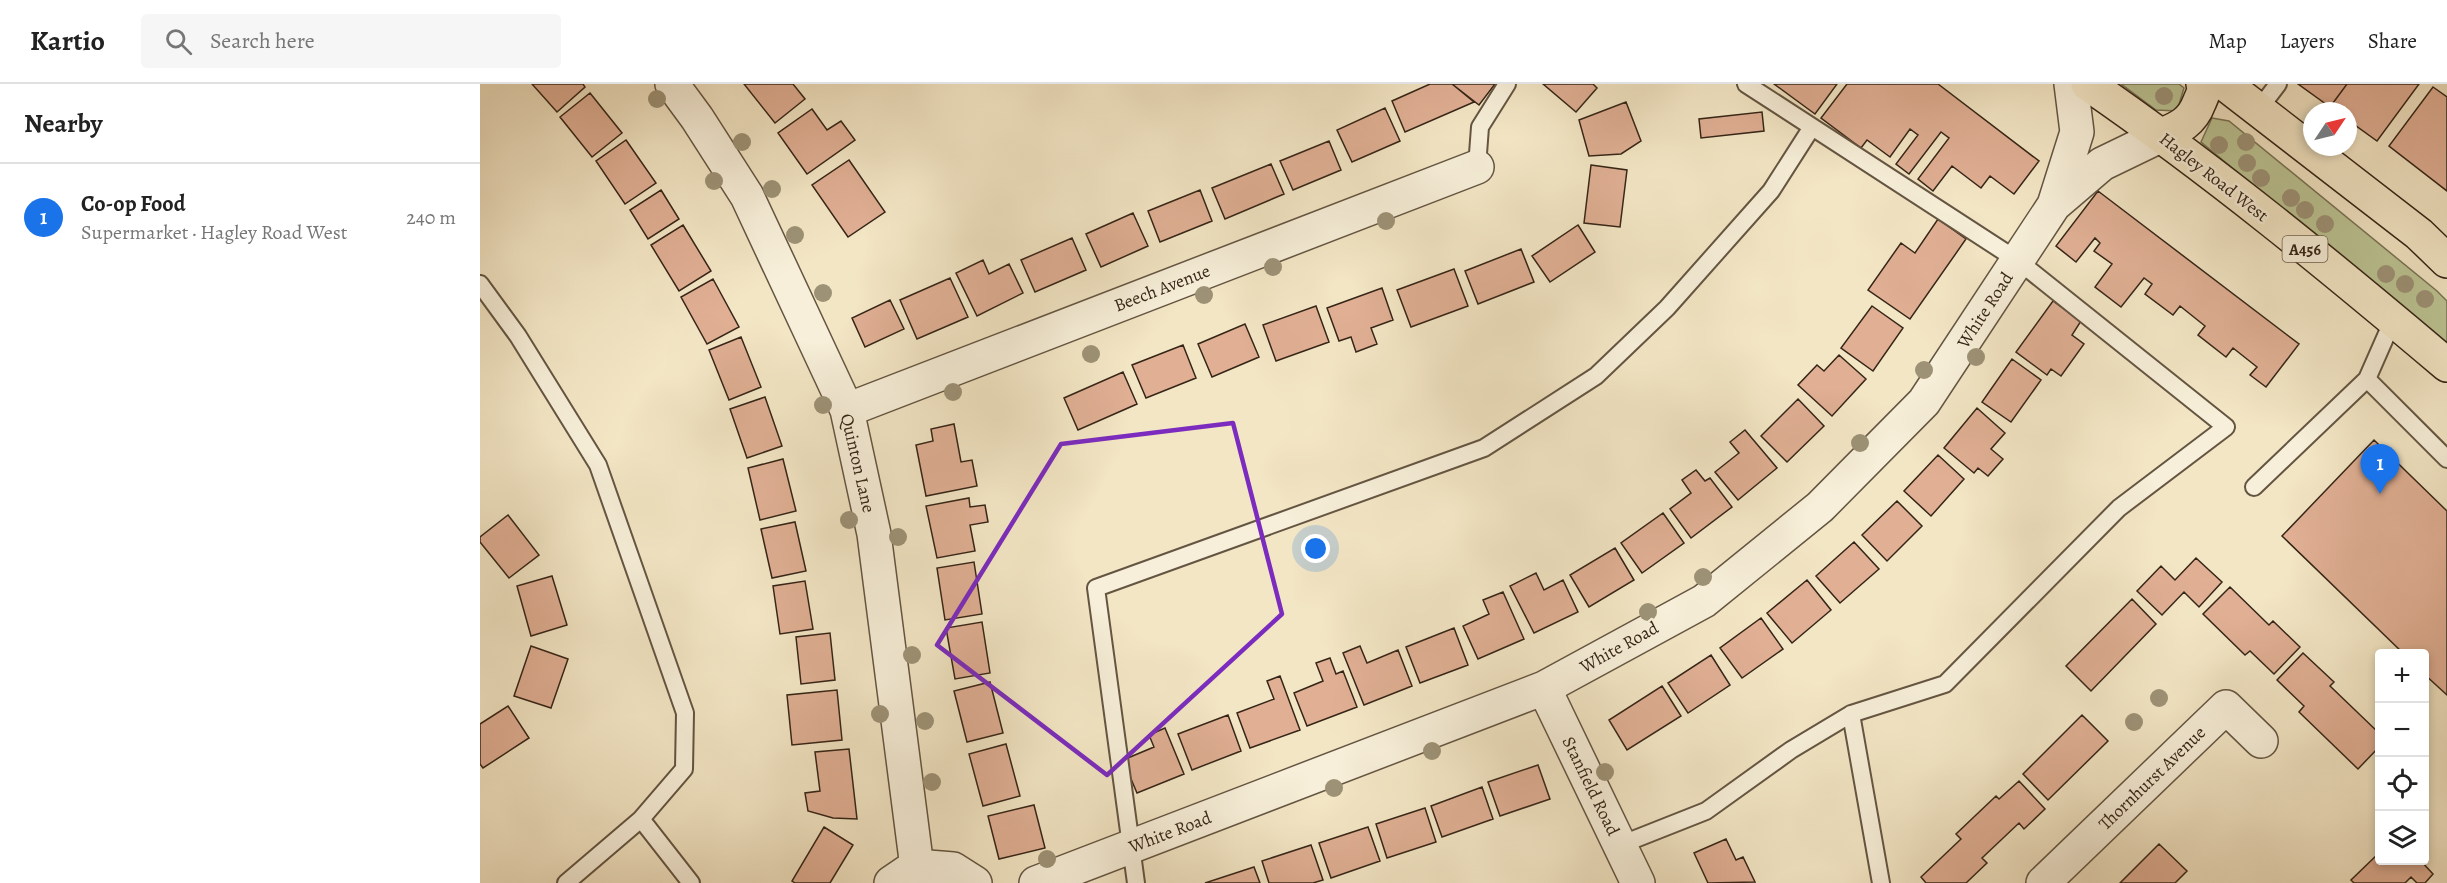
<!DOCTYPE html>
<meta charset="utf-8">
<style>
body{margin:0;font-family:Alegreya,serif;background:#f6f6f6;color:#222}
.controls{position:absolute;right:18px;bottom:18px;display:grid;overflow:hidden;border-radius:6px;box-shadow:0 3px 9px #0003}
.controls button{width:54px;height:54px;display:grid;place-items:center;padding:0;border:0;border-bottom:2px solid #e0e0e0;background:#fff;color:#222;font:30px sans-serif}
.compass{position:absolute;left:1823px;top:18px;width:54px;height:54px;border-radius:50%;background:#fff;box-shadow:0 3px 9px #0003;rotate:55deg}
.you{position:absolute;left:836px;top:465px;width:21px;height:21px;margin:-15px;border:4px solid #fff;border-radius:50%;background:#1a73e8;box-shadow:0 0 0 9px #1a73e833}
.badge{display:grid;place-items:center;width:39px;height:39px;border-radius:50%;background:#1a73e8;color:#fff;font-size:20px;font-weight:700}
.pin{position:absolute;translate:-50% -50px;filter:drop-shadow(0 2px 3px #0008)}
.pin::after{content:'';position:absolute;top:32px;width:21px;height:18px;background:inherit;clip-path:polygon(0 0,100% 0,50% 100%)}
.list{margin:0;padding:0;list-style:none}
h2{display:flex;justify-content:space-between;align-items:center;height:78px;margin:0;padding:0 24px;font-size:26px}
h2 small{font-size:20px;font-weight:400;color:#767676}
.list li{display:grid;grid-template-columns:39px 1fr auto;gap:18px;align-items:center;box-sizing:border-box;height:108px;padding:0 24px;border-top:2px solid #e0e0e0}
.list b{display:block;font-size:22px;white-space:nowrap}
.list p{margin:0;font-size:20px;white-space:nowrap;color:#767676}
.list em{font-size:20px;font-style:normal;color:#767676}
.icon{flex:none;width:33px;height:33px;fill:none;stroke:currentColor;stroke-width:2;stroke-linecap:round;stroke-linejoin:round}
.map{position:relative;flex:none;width:1967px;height:799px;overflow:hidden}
header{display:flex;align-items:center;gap:36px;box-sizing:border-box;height:84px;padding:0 30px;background:#fff;border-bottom:2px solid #e0e0e0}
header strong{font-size:28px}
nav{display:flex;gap:33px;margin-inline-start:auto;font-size:21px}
.search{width:420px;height:54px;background:#f6f6f6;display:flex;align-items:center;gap:15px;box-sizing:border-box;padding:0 21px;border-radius:6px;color:#767676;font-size:22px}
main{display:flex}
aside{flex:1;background:#fff}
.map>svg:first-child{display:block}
.green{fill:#bcc494;stroke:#787456;stroke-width:1.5}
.building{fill:#e0af94;stroke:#352517;stroke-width:1.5}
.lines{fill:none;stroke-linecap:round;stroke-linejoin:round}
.lane-casing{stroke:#645542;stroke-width:20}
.street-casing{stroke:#645542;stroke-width:36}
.highway-casing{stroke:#352517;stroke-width:36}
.lane{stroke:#f7efd9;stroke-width:16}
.street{stroke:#f7efd9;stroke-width:33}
.highway{stroke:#f3e6c5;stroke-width:33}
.tree{fill:#9d9276}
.marked{fill:none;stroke:#7b2cbf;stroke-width:4.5;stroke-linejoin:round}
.labels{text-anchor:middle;stroke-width:5;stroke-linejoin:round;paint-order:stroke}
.shield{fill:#f7efd9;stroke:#6f6251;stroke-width:1.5}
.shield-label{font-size:16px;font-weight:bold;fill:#352517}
.street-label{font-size:18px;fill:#352517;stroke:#f7efd9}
</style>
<header>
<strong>Kartio</strong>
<div class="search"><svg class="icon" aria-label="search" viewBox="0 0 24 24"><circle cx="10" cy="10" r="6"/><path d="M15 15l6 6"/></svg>Search here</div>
<nav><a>Map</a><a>Layers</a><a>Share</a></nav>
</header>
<main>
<aside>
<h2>Nearby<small></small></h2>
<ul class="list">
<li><span class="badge">1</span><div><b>Co-op Food</b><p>Supermarket · Hagley Road West</p></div><em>240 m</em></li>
</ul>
</aside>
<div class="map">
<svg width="1967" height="799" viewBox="0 0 1967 799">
<rect width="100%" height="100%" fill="#f3e6c5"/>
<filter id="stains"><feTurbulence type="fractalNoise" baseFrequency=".00333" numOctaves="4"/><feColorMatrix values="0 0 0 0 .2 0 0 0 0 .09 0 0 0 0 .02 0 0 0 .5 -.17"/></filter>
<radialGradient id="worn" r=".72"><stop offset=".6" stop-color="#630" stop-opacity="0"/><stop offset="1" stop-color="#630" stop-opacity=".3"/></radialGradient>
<!-- green -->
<path class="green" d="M1641 0H1699L1704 4 1697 27 1676 26Z
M1732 34 1749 37 1957 207 1967 217V262L1721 58Z"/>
<!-- building -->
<path class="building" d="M52 0H103L105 3 77 28Z
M264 0H313L325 15 295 39Z
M950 0H972L994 18 925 48 912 17Z
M972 0H1015L999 21Z
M1063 0H1113L1117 4 1096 28Z
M1294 0H1357L1335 30Z
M1367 0H1458L1559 77 1534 110 1510 92 1501 104 1472 82 1453 107 1438 95 1469 54 1461 48 1429 90 1416 80 1438 51 1430 45 1410 73 1387 56 1381 64 1341 34Z
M1818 0H1867L1850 23Z
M1867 0H1939L1897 57 1868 36V27H1855L1850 23Z
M1953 3 1967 13V107L1909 62Z
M110 9 142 49 112 73 80 33Z
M1146 18 1161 57 1141 70 1109 72 1099 36Z
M905 24 920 57 872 78 857 46Z
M332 25 347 46 361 37 375 56 327 90 298 49Z
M1282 28 1284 47 1221 54 1219 35Z
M146 56 176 99 145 120 116 77Z
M849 57 861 86 813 106 800 77Z
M369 76 405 128 368 153 332 101Z
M791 80 804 110 745 135 732 104Z
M1111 81 1147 86 1140 143 1104 139Z
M181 106 199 135 168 155 150 126Z
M720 106 732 137 680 158 668 127Z
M1618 107 1819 260 1786 303 1770 291 1777 283 1753 264 1746 273 1718 251 1725 242 1700 222 1693 231 1665 210 1672 200 1664 194 1641 223 1615 203 1632 180 1614 167 1620 159 1615 154 1596 178 1576 162Z
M653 129 668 162 621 183 606 150Z
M1458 135 1486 155 1430 235 1388 206 1421 159 1435 169Z
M203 141 231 187 199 207 171 161Z
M1098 141 1115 168 1070 198 1052 172Z
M592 154 606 186 555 208 541 176Z
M1041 165 1054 198 998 220 985 187Z
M503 176 509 190 529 180 543 209 497 232 476 189Z
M974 185 988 222 931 243 917 206Z
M470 194 488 233 437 255 420 216Z
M233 195 259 243 227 260 201 213Z
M902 204 913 236 891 244 897 260 876 268 871 253 859 257 847 224Z
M410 216 424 245 385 263 372 234Z
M1573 217 1601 237 1592 251 1604 260 1581 292 1571 285 1567 291 1536 268Z
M836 222 849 258 796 277 783 241Z
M1392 222 1423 244 1393 287 1361 264Z
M765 240 779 273 732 293 718 260Z
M261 253 281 303 249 316 229 266Z
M703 261 716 294 666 314 652 281Z
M1359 271 1386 295 1352 332 1318 301 1337 281 1344 287Z
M1532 275 1561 296 1531 338 1502 318Z
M643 288 657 320 598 346 584 314Z
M285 313 302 362 267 374 250 325Z
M1318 315 1344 342 1307 378 1281 352Z
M1497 324 1525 349 1511 365 1523 375 1508 392 1498 384 1494 389 1464 364Z
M474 340 481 378 492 376 497 402 446 412 436 361 453 357 451 345Z
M1265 346 1297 384 1258 416 1235 388 1259 369 1250 358Z
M1894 356 1967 427V611L1944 590V570H1924L1802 452Z
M1458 371 1484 395 1451 432 1424 407Z
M303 375 316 427 280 436 268 384Z
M1216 386 1225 397 1230 394 1252 423 1211 454 1190 425 1211 409 1202 396Z
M489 414 490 423 505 421 508 438 490 441 495 467 457 474 446 422Z
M1417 417 1442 442 1407 477 1382 451Z
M1183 429 1204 459 1162 489 1141 459Z
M28 431 59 471 29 494 0 458V453Z
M315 438 326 487 292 494 281 445Z
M1374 458 1399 485 1360 519 1336 492Z
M1135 464 1154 496 1109 523 1090 491Z
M1716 474 1742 498 1719 523 1704 508 1682 531 1657 507 1681 482 1695 496Z
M494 478 502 530 465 536 457 484Z
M1056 489 1064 506 1083 496 1098 528 1054 549 1030 502Z
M72 492 87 541 51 552 37 502Z
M1327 496 1351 526 1312 559 1287 529Z
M325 497 333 545 300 550 293 502Z
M1750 503 1789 541 1793 537 1820 563 1794 590 1770 567 1765 571 1723 530Z
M1023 508 1044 555 998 575 983 542 1009 530 1003 516Z
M1652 515 1676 540 1611 607 1586 582Z
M1281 534 1303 565 1262 594 1240 564Z
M502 538 510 589 475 595 466 544Z
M974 544 988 581 940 599 926 563Z
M350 549 355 596 321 600 316 553Z
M51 562 88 575 71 624 34 612Z
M880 562 887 579 918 566 932 602 884 621 863 569Z
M1823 569 1854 598 1850 602 1900 650V662L1878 685 1819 628 1824 622 1797 596Z
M1231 571 1250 601 1208 629 1188 599Z
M850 574 856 590 863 587 877 623 827 642 814 609 843 597 836 579Z
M800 592 820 646 770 664 757 629 794 615 787 597Z
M510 598 523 649 487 658 474 607Z
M1182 602 1201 632 1147 666 1129 636Z
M357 606 362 656 312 661 307 611Z
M28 622 49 654 3 684 0 680V640Z
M748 631 761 667 712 686 698 650Z
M1602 631 1628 657 1568 716 1543 690Z
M685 644 704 690 657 709 643 676 674 663 669 651Z
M526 660 540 712 503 722 489 670Z
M369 665 377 735 353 734 328 727 325 709 340 707 335 668Z
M1058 681 1070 715 1020 732 1008 698Z
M1539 697 1565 725 1544 745 1539 739 1502 774 1507 779 1486 799H1446L1441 793 1481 755 1476 750 1516 712 1519 715Z
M1002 703 1013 735 962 753 951 722Z
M554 721 565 764 519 775 508 732Z
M945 724 956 758 907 774 896 740Z
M344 743 373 761 350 799H315L312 797Z
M888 743 900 777 851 794 839 759Z
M1246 755 1256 776 1263 773 1275 798 1228 799 1214 769Z
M1679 760 1707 787 1695 799H1640Z
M831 761 843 796 833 799H789L782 777Z
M1900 768V776H1940L1953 790 1945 799H1937L1931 793 1925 799H1874L1871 796Z
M774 783 780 799H725Z"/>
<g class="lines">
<defs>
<path id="lane" d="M1779 25 1798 0
M997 83 1000 43 1027 0
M0 200 38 252 118 381 205 629 204 685 161 735 86 799
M1913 236 1887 295 1967 375
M1774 403 1887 295
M1371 630 1401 799
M161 735 211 799
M1140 761 1226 727 1311 666 1371 630 1465 600 1639 424 1746 343 1537 176 1266 0
M656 799 616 504 1004 364 1116 292 1187 224 1291 107 1332 43"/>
<path id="street" d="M192 0 217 34 267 112 367 326 394 450 439 799
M1574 121 1597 48 1591 0
M367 326 997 83
M1064 604 1158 799
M411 799 436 782 473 785 495 799
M556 799 1064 604 1224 517 1340 423 1444 318 1574 121 1622 80 1682 51
M1563 799 1746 623 1781 657"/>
<path id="highway" d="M1608 0C1733 86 1851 183 1967 281
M1745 0 1939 150 1967 177
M1682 51C1699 44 1712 38 1719 19 1722 12 1725 7 1723 0"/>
</defs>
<!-- lane casing -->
<use href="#lane" class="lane-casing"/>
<!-- street casing -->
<use href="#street" class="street-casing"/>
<!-- highway casing -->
<use href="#highway" class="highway-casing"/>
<!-- lane -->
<use href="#lane" class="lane"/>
<!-- street -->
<use href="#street" class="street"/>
<!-- highway -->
<use href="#highway" class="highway"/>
</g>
<!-- trees -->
<g class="tree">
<circle cx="1684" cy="12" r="9"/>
<circle cx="177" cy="15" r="9"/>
<circle cx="262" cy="58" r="9"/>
<circle cx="1766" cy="58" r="9"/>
<circle cx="1739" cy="61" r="9"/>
<circle cx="1767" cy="79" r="9"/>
<circle cx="1781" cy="94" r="9"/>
<circle cx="234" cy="97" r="9"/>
<circle cx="292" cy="105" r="9"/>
<circle cx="1811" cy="114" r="9"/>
<circle cx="1825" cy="126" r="9"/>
<circle cx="906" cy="137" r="9"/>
<circle cx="1845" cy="140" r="9"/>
<circle cx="315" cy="151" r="9"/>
<circle cx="793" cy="183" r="9"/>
<circle cx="1906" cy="190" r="9"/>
<circle cx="1925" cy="200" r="9"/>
<circle cx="343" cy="209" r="9"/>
<circle cx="724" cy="211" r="9"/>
<circle cx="1945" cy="215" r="9"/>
<circle cx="611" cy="270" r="9"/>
<circle cx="1496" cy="273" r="9"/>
<circle cx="1444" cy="286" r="9"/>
<circle cx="473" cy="308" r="9"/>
<circle cx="343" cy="321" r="9"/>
<circle cx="1380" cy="359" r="9"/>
<circle cx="369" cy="436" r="9"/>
<circle cx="418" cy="453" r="9"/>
<circle cx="1223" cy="493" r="9"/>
<circle cx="1168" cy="528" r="9"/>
<circle cx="432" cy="571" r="9"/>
<circle cx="1679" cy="614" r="9"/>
<circle cx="400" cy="630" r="9"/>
<circle cx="445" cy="637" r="9"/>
<circle cx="1654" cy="638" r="9"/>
<circle cx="952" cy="667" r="9"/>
<circle cx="1125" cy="688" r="9"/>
<circle cx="452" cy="698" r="9"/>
<circle cx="854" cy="704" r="9"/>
<circle cx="567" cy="775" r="9"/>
</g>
<!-- marked area -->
<path class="marked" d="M753 339 802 530 627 691 457 561 581 360Z"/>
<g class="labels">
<!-- shield labels -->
<rect class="shield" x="1802.5" y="152" width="45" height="26" rx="4.5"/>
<g class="shield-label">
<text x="1825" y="171">A456</text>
</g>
<!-- street labels -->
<g class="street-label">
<text transform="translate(1734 93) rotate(38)" y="6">Hagley Road West</text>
<text transform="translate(682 204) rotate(-21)" y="6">Beech Avenue</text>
<text transform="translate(1505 226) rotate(-57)" y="6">White Road</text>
<text transform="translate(378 379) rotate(77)" y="6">Quinton Lane</text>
<text transform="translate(1139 563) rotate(-29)" y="6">White Road</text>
<text transform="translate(1672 694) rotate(-44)" y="6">Thornhurst Avenue</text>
<text transform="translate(1111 702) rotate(64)" y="6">Stanfield Road</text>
<text transform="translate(690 748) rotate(-21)" y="6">White Road</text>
</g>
</g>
<rect width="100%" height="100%" filter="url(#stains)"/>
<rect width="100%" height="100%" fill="url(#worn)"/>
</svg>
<div class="controls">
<button>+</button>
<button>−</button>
<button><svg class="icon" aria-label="locate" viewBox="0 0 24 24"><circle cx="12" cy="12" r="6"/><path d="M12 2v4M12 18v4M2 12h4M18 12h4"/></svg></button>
<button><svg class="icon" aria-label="layers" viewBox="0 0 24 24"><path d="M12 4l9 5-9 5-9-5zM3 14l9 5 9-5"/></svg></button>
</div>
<svg class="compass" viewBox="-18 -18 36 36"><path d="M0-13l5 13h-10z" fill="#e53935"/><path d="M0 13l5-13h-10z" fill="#767676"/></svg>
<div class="you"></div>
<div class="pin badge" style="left:1900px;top:410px">1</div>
</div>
</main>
